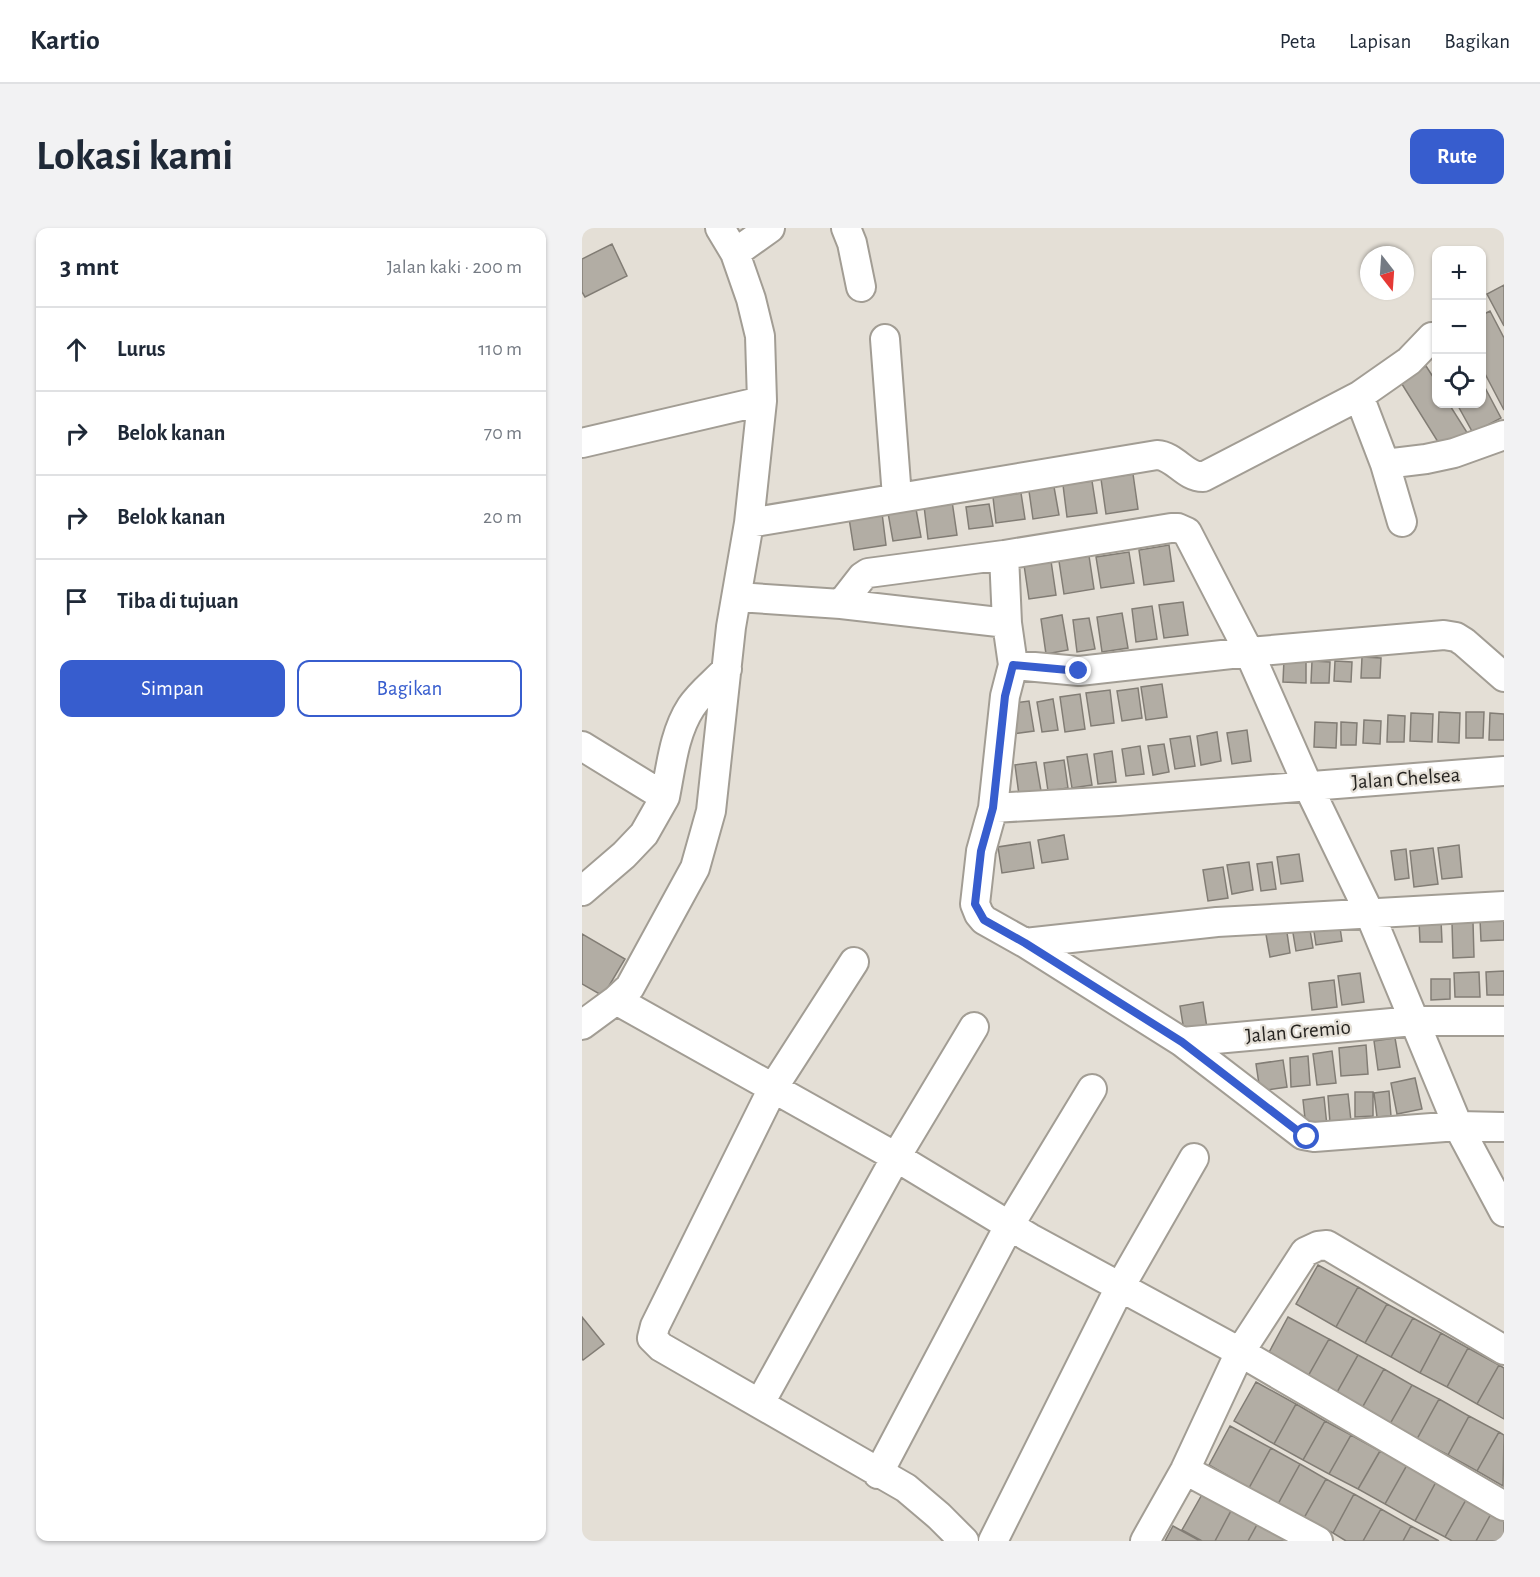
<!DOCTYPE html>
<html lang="id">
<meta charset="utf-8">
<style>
body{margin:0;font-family:"Alegreya Sans",sans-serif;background:#f2f2f3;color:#1f2937}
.controls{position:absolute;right:18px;top:18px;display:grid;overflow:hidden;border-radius:12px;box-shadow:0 2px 4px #0004}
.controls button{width:54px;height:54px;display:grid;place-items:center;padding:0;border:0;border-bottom:2px solid #e0e1e3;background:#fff;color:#1f2937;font:30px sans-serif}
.compass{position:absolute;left:778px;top:18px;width:54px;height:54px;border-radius:50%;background:#fff;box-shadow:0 2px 4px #0004;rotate:163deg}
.stop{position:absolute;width:18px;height:18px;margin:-14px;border:4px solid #375dce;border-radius:50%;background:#fff}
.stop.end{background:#375dce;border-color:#fff;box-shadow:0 2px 6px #0008}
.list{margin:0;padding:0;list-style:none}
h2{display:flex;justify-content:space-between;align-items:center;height:78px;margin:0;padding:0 24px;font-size:26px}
h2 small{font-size:20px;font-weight:400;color:#747a83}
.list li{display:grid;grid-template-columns:39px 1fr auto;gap:18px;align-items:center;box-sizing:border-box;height:84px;padding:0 24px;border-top:2px solid #e0e1e3}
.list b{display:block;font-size:22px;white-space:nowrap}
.list em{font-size:20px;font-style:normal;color:#747a83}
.actions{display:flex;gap:12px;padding:18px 24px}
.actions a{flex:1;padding:14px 0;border:2px solid #375dce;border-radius:12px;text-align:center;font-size:21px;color:#375dce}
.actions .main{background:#375dce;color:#fff}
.icon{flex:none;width:33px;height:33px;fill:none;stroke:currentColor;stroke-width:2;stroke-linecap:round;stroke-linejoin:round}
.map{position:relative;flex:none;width:922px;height:1313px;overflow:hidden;border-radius:12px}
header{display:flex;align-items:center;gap:36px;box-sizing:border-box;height:84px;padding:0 30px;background:#fff;border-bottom:2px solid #e0e1e3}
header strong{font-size:28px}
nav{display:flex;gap:33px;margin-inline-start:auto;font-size:21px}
.intro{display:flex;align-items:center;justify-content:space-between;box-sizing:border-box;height:144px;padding:0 36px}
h1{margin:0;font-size:42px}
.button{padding:15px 27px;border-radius:12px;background:#375dce;color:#fff;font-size:21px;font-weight:700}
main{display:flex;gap:36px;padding:0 36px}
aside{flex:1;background:#fff;border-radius:12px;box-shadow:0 2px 4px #0004}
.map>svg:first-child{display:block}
.building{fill:#b2ada4;stroke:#827d75;stroke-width:1.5}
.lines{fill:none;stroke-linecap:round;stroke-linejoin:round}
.minor-casing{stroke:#a29d94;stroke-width:32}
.minor{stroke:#fff;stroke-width:28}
.route{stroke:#375dce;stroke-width:8}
.labels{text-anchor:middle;stroke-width:4.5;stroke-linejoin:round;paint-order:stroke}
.street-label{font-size:21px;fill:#262421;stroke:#e4dfd6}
</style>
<header>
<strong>Kartio</strong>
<nav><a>Peta</a><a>Lapisan</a><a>Bagikan</a></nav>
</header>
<div class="intro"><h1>Lokasi kami</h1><a class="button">Rute</a></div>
<main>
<aside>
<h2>3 mnt<small>Jalan kaki · 200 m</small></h2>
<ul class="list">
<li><svg class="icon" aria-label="ahead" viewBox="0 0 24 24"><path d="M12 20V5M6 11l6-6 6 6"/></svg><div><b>Lurus</b></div><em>110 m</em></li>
<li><svg class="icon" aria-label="right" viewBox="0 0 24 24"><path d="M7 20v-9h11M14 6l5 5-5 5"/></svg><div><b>Belok kanan</b></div><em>70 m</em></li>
<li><svg class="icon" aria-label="right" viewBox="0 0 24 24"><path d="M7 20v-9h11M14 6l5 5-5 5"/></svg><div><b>Belok kanan</b></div><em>20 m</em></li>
<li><svg class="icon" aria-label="arrive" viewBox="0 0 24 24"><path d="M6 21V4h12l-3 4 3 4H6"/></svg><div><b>Tiba di tujuan</b></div></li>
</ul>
<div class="actions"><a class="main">Simpan</a><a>Bagikan</a></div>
</aside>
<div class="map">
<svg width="922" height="1313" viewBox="0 0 922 1313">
<rect width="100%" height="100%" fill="#e4dfd6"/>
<!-- building -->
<path class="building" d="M30 16 45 48 3 69 0 64V31Z
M922 57V98L905 66Z
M908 83 922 110V182L900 140V87Z
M844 138 855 155V176H867L886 206 861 222 818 153Z
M900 154 919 190 891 205 875 176H900Z
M551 246 556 281 524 286 519 251Z
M510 253 515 285 485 289 481 257Z
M472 259 477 287 451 291 447 263Z
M439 265 443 291 414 295 411 269Z
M370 273 375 307 346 311 342 278Z
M407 276 411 298 387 301 384 279Z
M334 281 339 309 311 313 306 285Z
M300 285 304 317 272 322 267 290Z
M587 317 592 353 562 357 557 322Z
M547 324 552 355 519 360 514 329Z
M507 328 512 361 482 366 477 333Z
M469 333 474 367 447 371 442 337Z
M601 374 606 407 582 410 577 377Z
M570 378 575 411 554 414 550 381Z
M540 385 546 420 520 424 515 389Z
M480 387 486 422 464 426 459 391Z
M507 390 513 421 495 424 491 392Z
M780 429 799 430 798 450H779Z
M702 431 724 432V455L701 454Z
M730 433 748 434 747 455H729Z
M753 433 770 434 769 454 752 453Z
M580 456 585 489 564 492 559 459Z
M556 460 560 490 540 493 535 463Z
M528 462 532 495 509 498 504 465Z
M498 466 503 501 483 504 478 469Z
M471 471 476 502 460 504 455 474Z
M447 473 452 503 431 506 426 476Z
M857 484 878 485 877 515 856 514Z
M884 484H902L901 510H884Z
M829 485 851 486 850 514 828 513Z
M908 485 922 486V512H907Z
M806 487 823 488 822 514H805Z
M782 492 799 493 798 516 781 515Z
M733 494 755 495 754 520 732 519Z
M759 494 775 495 774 517H759Z
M665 502 669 533 650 536 645 505Z
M635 504 639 533 619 537 615 508Z
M608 508 613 538 593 541 588 511Z
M582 516 587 544 571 547 566 518Z
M558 518 562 546 544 548 540 521Z
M530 523 534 554 516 556 512 526Z
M505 526 510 557 490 560 485 529Z
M482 532 486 560 466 563 462 535Z
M454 534 459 563 437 567 433 537Z
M482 607 486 631 460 635 456 612Z
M448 614 452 640 420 645 416 619Z
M877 617 880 649 860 651 856 620Z
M851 620 856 656 832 659 828 623Z
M824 621 827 650 813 652 809 623Z
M717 626 721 653 699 656 695 629Z
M667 634 671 662 650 666 645 637Z
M690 634 694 661 679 663 675 636Z
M641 639 646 670 626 673 621 642Z
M922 690V712L899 713 898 691Z
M859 692 860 714H838L837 693Z
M757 693 760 713 734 717 731 697Z
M870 694H891L892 729 871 730Z
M727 696 731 720 714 723 710 699Z
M704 698 708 725 688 729 683 701Z
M0 706 43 731 21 768 0 756Z
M922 743V767H905L904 744Z
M897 744 898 769H873L872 745Z
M778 745 782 774 760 777 756 748Z
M849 751H868V771L849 772Z
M752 752 755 779 730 782 727 755Z
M621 774 625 800 602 803 598 778Z
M813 810 818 839 796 842 792 813Z
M784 817 786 846 759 848 757 820Z
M750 823 754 855 735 857 731 826Z
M726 828 728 857 709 859 708 830Z
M701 832 705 859 678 863 674 836Z
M833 850 840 881 815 886 809 855Z
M807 863 809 888 795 889 792 865Z
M773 864H791V888L773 889Z
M766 866 769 893 748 895 746 868Z
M742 869 745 898 724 900 721 872Z
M736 1037 776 1059 754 1099 714 1076Z
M776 1059 805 1076 783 1115 754 1099Z
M805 1076 831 1090 809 1129 783 1115Z
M0 1089 22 1116 1 1132 0 1131Z
M706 1089 747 1111 725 1150 685 1128Z
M831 1090 859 1105 838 1145 809 1129Z
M859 1105 886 1120 865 1159 838 1145Z
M747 1111 776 1127 754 1166 725 1150Z
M886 1120 917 1137 895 1176 865 1159Z
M776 1127 802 1141 780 1180 754 1166Z
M917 1137 922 1140V1191L895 1176Z
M802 1141 830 1157 808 1196 780 1180Z
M674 1154 714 1176 692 1216 652 1193Z
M830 1157 857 1171 835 1211 808 1196Z
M857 1171 887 1188 866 1227 835 1211Z
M714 1176 743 1193 721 1232 692 1216Z
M887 1188 917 1204 895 1243 866 1227Z
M743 1193 769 1207 747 1246 721 1232Z
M648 1198 689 1220 667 1260 627 1237Z
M917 1204 922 1207 921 1258 895 1243Z
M769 1207 798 1223 776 1261 747 1246Z
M689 1220 718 1236 696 1276 667 1260Z
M798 1223 825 1237 803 1276 776 1261Z
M718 1236 744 1251 722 1290 696 1276Z
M825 1237 854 1254 833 1293 803 1276Z
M744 1251 772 1266 751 1305 722 1290Z
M854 1254 885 1270 863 1309 833 1293Z
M622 1263 651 1279 633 1313H620L600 1302Z
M772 1266 799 1281 781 1313H764L751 1305Z
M885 1270 910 1284 894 1313H870L863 1309Z
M651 1279 677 1293 666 1313H633Z
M799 1281 829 1298 821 1313H781Z
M910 1284 922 1291V1313H894Z
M677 1293 706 1309 704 1313H666Z
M591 1298 618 1313H583Z
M829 1298 857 1313H821Z"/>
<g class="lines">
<defs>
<path id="minor" d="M264 0 270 15 279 59
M153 25 188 0
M303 111 315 269
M777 168 803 236 820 294
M0 215 180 173
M803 236 844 231 872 225 922 207
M167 295 575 227C593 228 603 249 621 249L777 168 827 133 850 109
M422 327 425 395 431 437 423 468 411 580 399 623 393 676 397 686 402 692 443 715
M155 369 259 376 425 395
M259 376 280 349 286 345 422 327 589 300H596L605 304 667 424 726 558 787 684 876 898 922 984
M431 437 497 443 667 424 862 407 874 409 882 414 922 449
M0 518 83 569C89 539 92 505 109 479 118 465 134 453 145 441
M411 580 536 573 922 543
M0 663 42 627 62 606 83 569
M922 678 635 694 443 715 600 814 721 907 732 909 876 898 922 899
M272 734 191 860 73 1098 70 1110 79 1119 324 1260 357 1288 382 1313
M34 772 314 929 448 1010 658 1124 922 1278
M0 797 34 772 48 759 113 640 129 583 149 399 167 295 180 173 178 108 169 71 153 25 138 0
M600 814 832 793H922
M178 1175 314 929 392 799
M603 1242 736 1313
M296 1246 427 998 510 861
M411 1313 538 1059 612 930
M563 1313 603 1242 658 1124 723 1024 736 1018 745 1017 922 1122"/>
</defs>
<!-- minor casing -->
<use href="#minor" class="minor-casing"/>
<!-- minor -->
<use href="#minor" class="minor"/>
</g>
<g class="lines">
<!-- route -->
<path class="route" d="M497 443 431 437 423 468 411 580 399 623 393 676 402 692 443 715 600 814 721 907 725 909"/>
</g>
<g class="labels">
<!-- street labels -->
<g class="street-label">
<text transform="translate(824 550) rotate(-4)" y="7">Jalan Chelsea</text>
<text transform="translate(716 803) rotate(-5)" y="7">Jalan Gremio</text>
</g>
</g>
</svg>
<div class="controls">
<button>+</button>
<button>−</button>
<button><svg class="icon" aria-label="locate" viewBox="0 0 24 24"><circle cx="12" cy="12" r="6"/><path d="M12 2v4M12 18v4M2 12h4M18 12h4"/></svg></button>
</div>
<svg class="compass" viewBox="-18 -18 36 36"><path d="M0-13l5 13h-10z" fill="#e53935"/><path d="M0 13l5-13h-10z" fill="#747a83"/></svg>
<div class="stop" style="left:725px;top:909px"></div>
<div class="stop end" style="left:497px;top:443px"></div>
</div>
</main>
